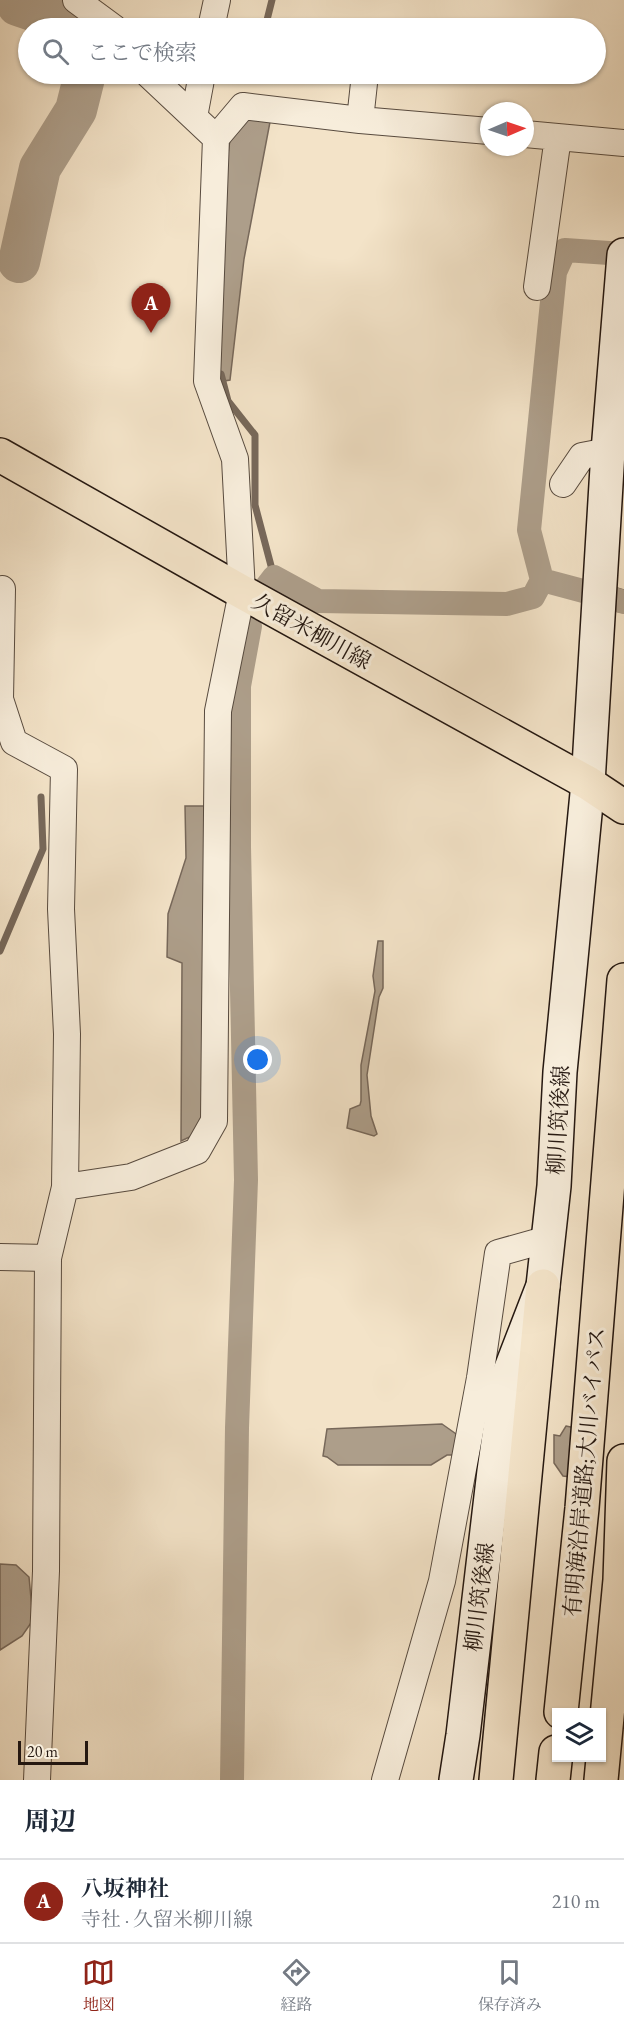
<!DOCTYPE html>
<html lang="ja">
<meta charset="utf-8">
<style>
body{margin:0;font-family:"EB Garamond","Noto Serif JP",serif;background:#f6f6f7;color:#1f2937}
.controls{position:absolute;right:18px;bottom:18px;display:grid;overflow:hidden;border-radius:0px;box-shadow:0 2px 4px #0004}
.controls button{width:54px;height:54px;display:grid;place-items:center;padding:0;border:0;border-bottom:2px solid #e0e1e3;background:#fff;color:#1f2937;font:30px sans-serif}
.compass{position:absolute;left:480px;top:102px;width:54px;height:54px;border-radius:50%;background:#fff;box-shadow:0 2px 4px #0004;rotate:88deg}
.scale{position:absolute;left:18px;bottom:15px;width:70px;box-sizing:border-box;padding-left:6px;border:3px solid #251811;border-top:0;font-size:16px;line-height:21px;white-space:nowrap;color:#251811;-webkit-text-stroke:4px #f7eddb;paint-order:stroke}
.you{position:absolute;left:258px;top:1060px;width:21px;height:21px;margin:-15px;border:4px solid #fff;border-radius:50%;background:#1a73e8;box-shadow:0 0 0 9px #1a73e833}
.badge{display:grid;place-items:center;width:39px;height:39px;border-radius:50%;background:#8f2418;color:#fff;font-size:20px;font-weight:700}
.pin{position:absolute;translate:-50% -50px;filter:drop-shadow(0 2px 3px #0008)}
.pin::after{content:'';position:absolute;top:32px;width:21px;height:18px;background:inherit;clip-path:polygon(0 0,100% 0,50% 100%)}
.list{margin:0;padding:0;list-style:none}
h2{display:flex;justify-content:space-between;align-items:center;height:78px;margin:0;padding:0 24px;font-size:26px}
h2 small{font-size:20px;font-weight:400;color:#747a83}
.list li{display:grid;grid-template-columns:39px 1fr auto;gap:18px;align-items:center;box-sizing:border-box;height:84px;padding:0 24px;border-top:2px solid #e0e1e3}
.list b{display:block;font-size:22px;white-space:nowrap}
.list p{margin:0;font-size:20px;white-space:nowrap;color:#747a83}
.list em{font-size:20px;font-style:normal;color:#747a83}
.icon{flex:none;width:33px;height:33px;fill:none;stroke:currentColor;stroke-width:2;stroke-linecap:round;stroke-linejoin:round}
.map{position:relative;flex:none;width:624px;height:1780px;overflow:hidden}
.search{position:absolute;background:#fff;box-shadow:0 2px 4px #0004;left:18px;right:18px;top:18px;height:66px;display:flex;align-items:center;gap:15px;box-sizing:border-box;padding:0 21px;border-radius:33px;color:#747a83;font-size:22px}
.sheet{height:162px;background:#fff}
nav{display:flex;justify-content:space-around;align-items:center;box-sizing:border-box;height:84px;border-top:2px solid #e0e1e3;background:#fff;font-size:16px;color:#747a83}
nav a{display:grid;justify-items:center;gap:3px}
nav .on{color:#8f2418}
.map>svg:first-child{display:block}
.water{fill:#ad9e8a;stroke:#77685a;stroke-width:1.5}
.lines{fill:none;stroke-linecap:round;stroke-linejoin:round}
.stream{stroke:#77685a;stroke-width:7}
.canal{stroke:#ad9e8a;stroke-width:24}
.river{stroke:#ad9e8a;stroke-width:42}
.street-casing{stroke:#584b3f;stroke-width:28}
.secondary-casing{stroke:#251811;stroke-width:36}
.primary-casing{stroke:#251811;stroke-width:36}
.highway-casing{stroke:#251811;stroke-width:36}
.street{stroke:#f7eddb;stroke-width:26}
.secondary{stroke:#f7eddb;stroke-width:33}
.primary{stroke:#f3e3c8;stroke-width:33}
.highway{stroke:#f3e3c8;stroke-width:33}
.labels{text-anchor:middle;stroke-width:6;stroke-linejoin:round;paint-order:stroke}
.street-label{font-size:22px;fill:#251811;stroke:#f7eddb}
</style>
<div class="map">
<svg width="624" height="1780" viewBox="0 0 624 1780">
<rect width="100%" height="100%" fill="#f3e3c8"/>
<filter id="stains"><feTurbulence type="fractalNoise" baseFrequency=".00333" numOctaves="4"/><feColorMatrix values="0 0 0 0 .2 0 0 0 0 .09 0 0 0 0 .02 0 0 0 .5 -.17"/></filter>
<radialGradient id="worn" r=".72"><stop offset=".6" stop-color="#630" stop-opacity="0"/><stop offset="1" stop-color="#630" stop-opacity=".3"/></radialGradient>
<!-- water -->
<path class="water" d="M250 117 270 122 244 259 230 380 217 382 227 161 230 140Z
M614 587 624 590V613L611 610Z
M185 806H204L206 1112 196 1134 181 1141 182 963 167 957 168 914 186 858Z
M378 941H383V988L379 997 367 1075 371 1116 377 1134 374 1136 347 1128 350 1109 360 1105 361 1101V1065L375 991 373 976Z
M442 1424 459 1436 456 1455H447L431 1465H338L327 1457 323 1456 327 1429Z
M566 1426 585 1430 588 1479 563 1476 554 1463V1435L560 1436Z
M0 1564 16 1565 29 1577 33 1620 22 1636 0 1650Z"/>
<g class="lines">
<!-- stream -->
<path class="stream" d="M265 28 272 0
M253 75V74
M221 374 228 401 255 435V505L274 577
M0 951 43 849 41 797"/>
<!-- canal -->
<path class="canal" d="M542 580 624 602
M264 590 274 577 318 601 507 604 533 597 542 580 529 530 555 272 565 250 624 254
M232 1780 237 1428 246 1180 239 847V686L250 626"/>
<!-- river -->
<path class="river" d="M17 0 18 5 68 22 73 28
M19 262 40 168 76 110 85 74"/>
<defs>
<path id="street" d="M76 0 114 28
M211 28 217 0
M148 74 216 138
M194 117 202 74
M360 120 365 74
M525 134 624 143
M537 287 558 137
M563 484 582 456 608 451
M2 589 0 699 14 742 64 769 61 909 67 1034 65 1187 48 1258 46 1571 37 1780
M65 1187 131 1177 197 1151 214 1121 218 711 242 592 235 459 207 381 216 138 243 106 360 120 489 131
M0 1257 48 1258
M385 1780 442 1581 480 1378 498 1253 548 1239"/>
<path id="secondary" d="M456 1780 463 1735 494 1471 507 1379 543 1286 554 1186 560 1072 588 783 608 451 624 255"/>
<path id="primary" d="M0 455 242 592 588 783 624 807"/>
<path id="highway" d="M561 1712 582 1508 624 980
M496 1780 543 1286
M553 1780 556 1752
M601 1780 620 1580 624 1461"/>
</defs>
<!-- street casing -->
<use href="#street" class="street-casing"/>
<!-- secondary casing -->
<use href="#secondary" class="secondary-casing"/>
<!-- primary casing -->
<use href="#primary" class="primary-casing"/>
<!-- highway casing -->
<use href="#highway" class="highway-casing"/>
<!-- street -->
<use href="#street" class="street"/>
<!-- secondary -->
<use href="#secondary" class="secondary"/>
<!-- primary -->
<use href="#primary" class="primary"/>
<!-- highway -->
<use href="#highway" class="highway"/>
</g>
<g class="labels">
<!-- street labels -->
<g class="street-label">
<text transform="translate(312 631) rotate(29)" y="8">久留米柳川線</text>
<text transform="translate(558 1120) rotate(-87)" y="8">柳川筑後線</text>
<text transform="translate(584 1472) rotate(-85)" y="8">有明海沿岸道路;大川バイパス</text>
<text transform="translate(479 1597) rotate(-83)" y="8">柳川筑後線</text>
</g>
</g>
<rect width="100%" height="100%" filter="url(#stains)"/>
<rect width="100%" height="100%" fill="url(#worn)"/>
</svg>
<div class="controls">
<button><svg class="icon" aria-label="layers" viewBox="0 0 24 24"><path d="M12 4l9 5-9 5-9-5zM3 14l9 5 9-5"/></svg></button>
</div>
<svg class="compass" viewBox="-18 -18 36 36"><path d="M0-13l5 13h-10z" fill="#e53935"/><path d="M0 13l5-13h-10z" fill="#747a83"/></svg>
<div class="scale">20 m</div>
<div class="you"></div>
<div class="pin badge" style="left:151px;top:333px">A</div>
<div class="search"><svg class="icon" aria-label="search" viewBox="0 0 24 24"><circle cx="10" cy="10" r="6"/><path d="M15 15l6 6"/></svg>ここで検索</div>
</div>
<section class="sheet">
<h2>周辺<small></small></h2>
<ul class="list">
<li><span class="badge">A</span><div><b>八坂神社</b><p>寺社 · 久留米柳川線</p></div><em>210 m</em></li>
</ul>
</section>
<nav>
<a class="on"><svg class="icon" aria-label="map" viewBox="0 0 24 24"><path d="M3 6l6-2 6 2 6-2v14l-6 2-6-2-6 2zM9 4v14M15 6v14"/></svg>地図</a>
<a><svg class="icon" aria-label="directions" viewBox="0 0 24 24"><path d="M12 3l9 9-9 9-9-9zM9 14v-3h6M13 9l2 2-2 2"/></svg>経路</a>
<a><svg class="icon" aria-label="saved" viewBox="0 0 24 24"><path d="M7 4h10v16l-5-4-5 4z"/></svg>保存済み</a>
</nav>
